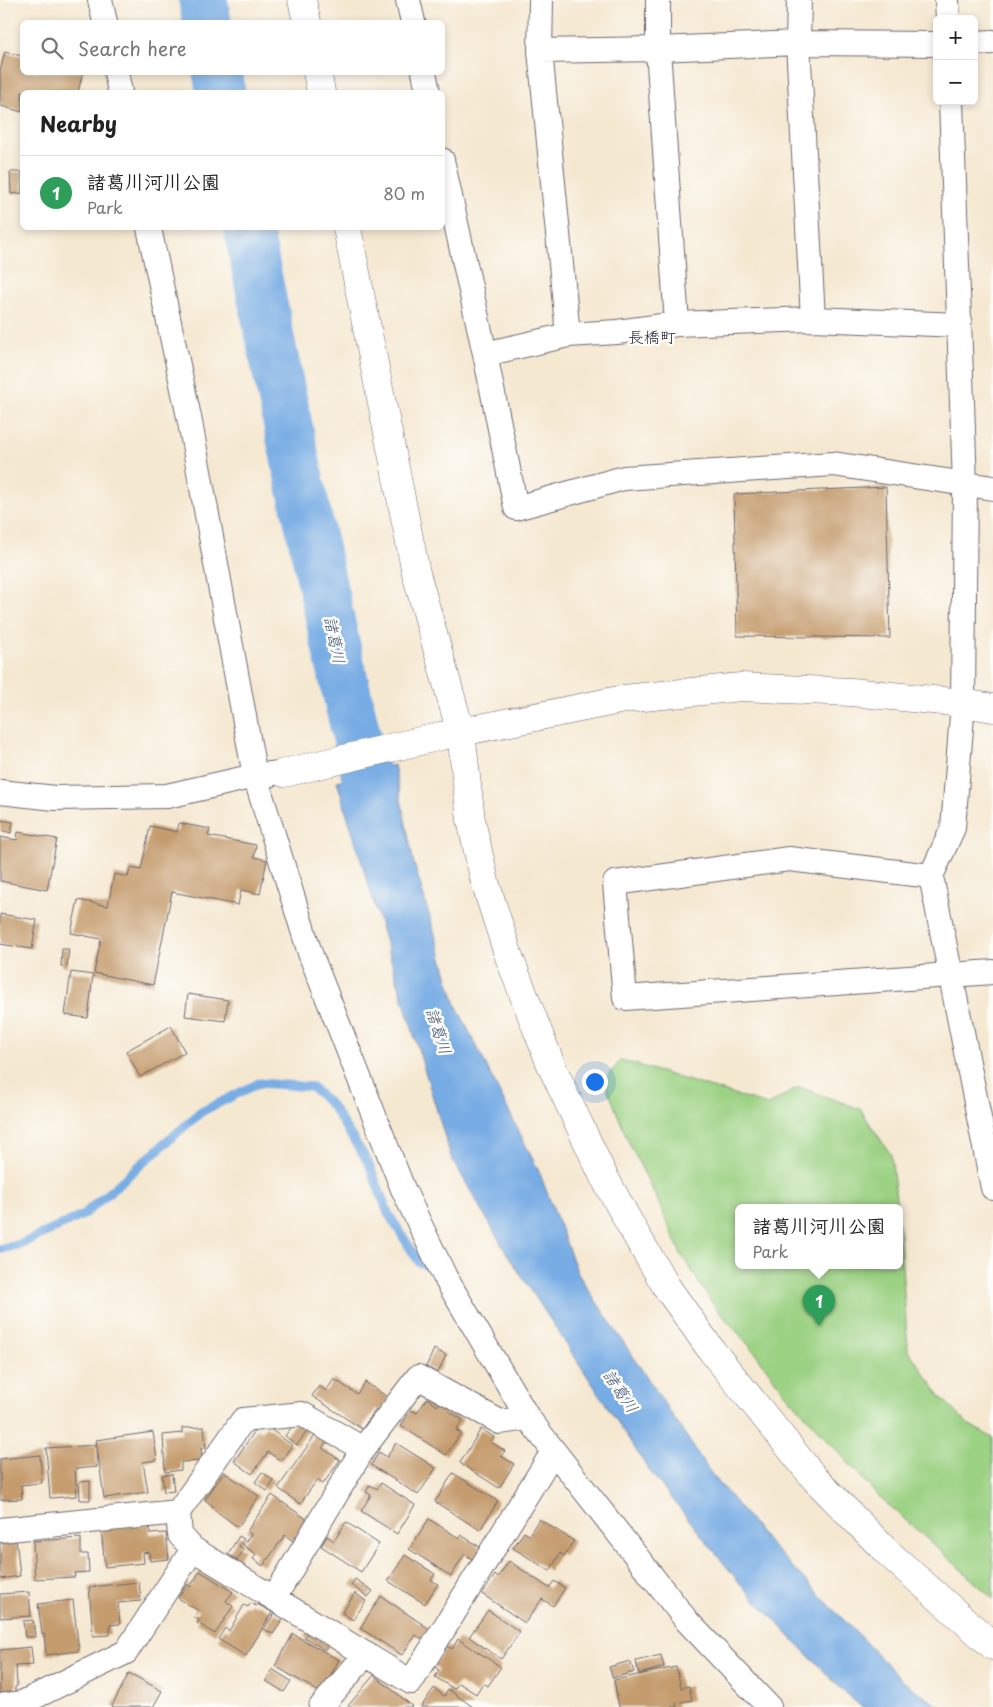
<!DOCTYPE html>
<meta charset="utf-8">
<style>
body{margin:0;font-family:"Playpen Sans","Klee One",sans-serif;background:#f6f6f6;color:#222}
.controls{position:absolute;right:15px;top:15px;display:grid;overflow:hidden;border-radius:8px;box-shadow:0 2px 8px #0003}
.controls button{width:45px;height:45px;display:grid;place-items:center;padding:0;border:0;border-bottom:1px solid #e0e0e0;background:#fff;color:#222;font:25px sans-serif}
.you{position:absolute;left:594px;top:1081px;width:18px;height:18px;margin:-12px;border:4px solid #fff;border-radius:50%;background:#1a73e8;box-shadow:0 0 0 8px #1a73e833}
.badge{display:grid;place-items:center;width:32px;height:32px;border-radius:50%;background:#d1495b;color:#fff;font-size:16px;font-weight:700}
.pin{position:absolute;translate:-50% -41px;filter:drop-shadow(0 1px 2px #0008)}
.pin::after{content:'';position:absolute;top:26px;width:18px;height:15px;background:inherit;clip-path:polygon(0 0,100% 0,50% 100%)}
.popup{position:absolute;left:735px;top:1204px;width:168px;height:65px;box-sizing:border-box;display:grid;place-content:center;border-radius:8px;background:#fff;filter:drop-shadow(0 1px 4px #0005);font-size:16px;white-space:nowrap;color:#767676}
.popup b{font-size:19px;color:#222}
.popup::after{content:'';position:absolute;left:50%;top:100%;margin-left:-10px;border:10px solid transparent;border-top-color:#fff}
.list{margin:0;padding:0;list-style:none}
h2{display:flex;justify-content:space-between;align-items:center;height:65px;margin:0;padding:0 20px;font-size:21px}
h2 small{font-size:16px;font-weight:400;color:#767676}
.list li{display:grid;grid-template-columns:32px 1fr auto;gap:15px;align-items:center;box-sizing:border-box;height:75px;padding:0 20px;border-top:1px solid #e0e0e0}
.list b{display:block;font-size:19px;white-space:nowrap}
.list p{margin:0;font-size:16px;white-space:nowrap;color:#767676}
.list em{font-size:16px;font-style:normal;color:#767676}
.icon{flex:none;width:28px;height:28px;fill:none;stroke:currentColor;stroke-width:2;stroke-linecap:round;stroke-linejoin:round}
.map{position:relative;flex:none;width:993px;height:1707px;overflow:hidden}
.search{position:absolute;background:#fff;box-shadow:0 2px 8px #0003;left:20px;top:20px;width:425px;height:55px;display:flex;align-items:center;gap:12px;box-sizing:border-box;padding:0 18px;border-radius:8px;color:#767676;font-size:19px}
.panel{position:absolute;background:#fff;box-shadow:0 2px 8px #0003;left:20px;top:90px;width:425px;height:140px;border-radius:8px}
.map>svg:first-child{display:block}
.green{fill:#9cd284;stroke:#5f7a60}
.water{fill:#77ace4;stroke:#4c6790}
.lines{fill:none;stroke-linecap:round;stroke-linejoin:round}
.stream{stroke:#77ace4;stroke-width:9}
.river{stroke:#77ace4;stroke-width:49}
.building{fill:#c59c6e}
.minor-casing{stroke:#6c6770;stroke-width:26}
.tertiary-casing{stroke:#6c6770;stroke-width:29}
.minor{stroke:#fff;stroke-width:24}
.tertiary{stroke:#fff;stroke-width:28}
.labels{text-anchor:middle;stroke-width:5;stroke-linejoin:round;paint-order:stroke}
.neighbourhood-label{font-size:16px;fill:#22223b;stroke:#fdfcf7}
.water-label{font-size:16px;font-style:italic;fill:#44597f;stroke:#fdfcf7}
</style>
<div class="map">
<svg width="993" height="1707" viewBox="0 0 993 1707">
<rect width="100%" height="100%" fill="#fdfcf7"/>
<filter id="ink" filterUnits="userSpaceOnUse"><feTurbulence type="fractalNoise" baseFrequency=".02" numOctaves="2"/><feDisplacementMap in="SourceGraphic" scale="10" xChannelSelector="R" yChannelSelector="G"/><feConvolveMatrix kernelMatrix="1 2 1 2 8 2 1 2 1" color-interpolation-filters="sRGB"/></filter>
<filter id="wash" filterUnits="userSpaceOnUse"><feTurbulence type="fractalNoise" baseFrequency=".0096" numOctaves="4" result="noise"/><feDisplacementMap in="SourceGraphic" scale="20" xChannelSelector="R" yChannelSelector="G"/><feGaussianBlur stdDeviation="1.12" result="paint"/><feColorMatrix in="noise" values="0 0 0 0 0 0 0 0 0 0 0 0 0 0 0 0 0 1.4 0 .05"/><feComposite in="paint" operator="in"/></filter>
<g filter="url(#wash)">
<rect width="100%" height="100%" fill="#f5e8d1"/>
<!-- green -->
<path class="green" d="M621 1060 768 1105 799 1087 860 1109 891 1155 897 1207H739V1265H899V1223L908 1350 940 1396 968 1424 993 1438V1599L941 1551 879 1497 785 1393 753 1350 712 1303 681 1254 656 1197 629 1143 604 1080Z"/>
<!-- water -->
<path class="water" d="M394 765 414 864 456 1005 540 1174 578 1274 710 1472 768 1542 904 1682 940 1707H862L845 1693 743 1587 649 1470 506 1252 451 1157 337 781Z"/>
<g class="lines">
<!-- stream -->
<path class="stream" d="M0 1249 21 1244 83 1215 201 1112 259 1083 312 1087 331 1105 368 1162 388 1213 419 1262 430 1267"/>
<!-- river -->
<path class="river" d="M203 0 207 22
M217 72 221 92
M248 228C288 432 332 636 381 839"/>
</g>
<g id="blocks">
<!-- building -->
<path class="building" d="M5 52 22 56V72H83L78 92H22V112L1 106 0 71Z
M10 172H22V193L11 194Z
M886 487 890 638 737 636 734 494Z
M0 820 13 822 11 833 0 830Z
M179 823 210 829 208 836 256 845 254 857 267 860 260 894 241 890 238 905 172 892 153 985 94 973 101 939 71 933 78 900 108 906 114 874 128 877 130 868 141 870 150 826 177 832Z
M18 832 57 839 47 890 0 881V837L17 840Z
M0 914 37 920 32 949 0 944Z
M62 949H69L67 967 61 966Z
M71 972 93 975 88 1018 65 1015Z
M188 994 228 1000 225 1021 185 1016Z
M171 1026 185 1052 140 1077 126 1051Z
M434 1349 446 1355 438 1373 426 1367Z
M334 1379 357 1394 365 1382 389 1398 380 1411 376 1409 362 1429 312 1396 319 1386 326 1391Z
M427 1398 437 1406 440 1402 450 1409 448 1411 463 1420 456 1430 461 1433 446 1455 401 1426 411 1410 417 1413Z
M296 1421 308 1430 297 1445 285 1436Z
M266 1426 292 1445 281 1461 268 1452 252 1474 234 1461 257 1428 262 1431Z
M204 1427 206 1448H201L202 1461 181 1462V1470L165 1472 163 1435 182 1433V1428Z
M481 1429 494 1437 491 1442 505 1451 501 1456 514 1464 499 1488 460 1463Z
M153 1432 157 1460 143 1462 148 1492 104 1498 96 1440Z
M316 1434 327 1441 322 1448 340 1460 323 1484 317 1480 300 1504 278 1488Z
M396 1443 436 1468 418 1495 371 1465 379 1452 387 1457Z
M96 1445 97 1467 75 1469 77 1496 50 1498 46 1448Z
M40 1455 42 1483 21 1485 22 1499 0 1500V1459Z
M224 1472 259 1496 238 1527 212 1508 213 1506 205 1500Z
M262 1472 274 1481 267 1491 255 1482Z
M453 1473 498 1501 480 1530 435 1502Z
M172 1474 174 1491 164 1492 162 1475Z
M90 1481V1500H80L79 1482Z
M381 1483 415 1505 397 1534 361 1511 371 1495 366 1492 370 1485 377 1489Z
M272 1495 308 1520 293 1541 285 1535 263 1566 253 1559 256 1554 243 1545 251 1534 247 1531Z
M429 1519 459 1538 461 1535 483 1549 475 1561 465 1554 451 1576 409 1549Z
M539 1519 574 1541 564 1556 560 1553 550 1571 513 1548 524 1532 529 1535Z
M346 1522 379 1544 361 1572 321 1546 327 1536 334 1541Z
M149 1524 150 1534 166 1533 169 1559 150 1561 149 1552 143 1553 144 1563 105 1567 101 1529Z
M239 1536 244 1539 239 1546 244 1549 237 1560 228 1554Z
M16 1538 20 1576 0 1579V1540Z
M81 1538V1554H88L89 1572 74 1573 75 1577 35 1579 33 1541Z
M405 1555 435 1574 431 1580 438 1584 425 1604 388 1581Z
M509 1561 549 1588 554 1581 565 1588 553 1606 542 1599 525 1623 482 1594 495 1575 498 1577Z
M200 1571 233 1592 226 1601 233 1606 215 1634 197 1623 199 1620 194 1617 199 1611 178 1598 187 1584 190 1587Z
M355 1579 373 1591 368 1597 351 1585Z
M139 1582 141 1601 118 1603 120 1624 110 1625V1635L93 1636 89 1587Z
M29 1592 31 1616 0 1618V1594Z
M355 1593 366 1601 353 1620 342 1613Z
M381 1596 431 1630 425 1641 416 1635 402 1655 360 1628Z
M73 1600 79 1651 46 1655 44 1634H42L38 1604Z
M251 1603 256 1606 257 1604 272 1612 246 1656 218 1639 225 1628 229 1631 244 1605 248 1607Z
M488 1610 520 1632 501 1659 469 1637Z
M275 1613 284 1618 273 1634 264 1629Z
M33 1620 35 1637H25L23 1621Z
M308 1632 329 1645 325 1650 304 1637Z
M293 1634 339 1660 321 1693 275 1666Z
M458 1639 501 1667 488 1686 483 1683 476 1694 459 1683 454 1689 435 1677 439 1670 434 1666 447 1646 452 1649Z
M31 1647 33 1665 16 1666 17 1686 15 1687V1692L0 1693V1650Z
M661 1655 664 1667 639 1674 636 1661Z
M630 1661 634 1672 613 1678 609 1667Z
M676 1667 681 1688 689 1686 692 1700 676 1703 677 1707H619L614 1680Z
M272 1669 291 1681 284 1692 266 1681Z
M129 1673 162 1691 153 1707H114L112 1706Z
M374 1675 412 1706 411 1707H347Z
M434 1688 444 1696 448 1689 473 1707H421Z"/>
</g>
</g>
<g filter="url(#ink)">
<use href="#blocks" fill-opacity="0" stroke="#6c6770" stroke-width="1"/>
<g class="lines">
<defs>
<path id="minor" d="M100 0 105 22
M408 0 413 22
M541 0 540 51 568 335
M658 0V49L677 324
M799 0 798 43 813 319
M947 0 948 19
M974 43 993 42
M540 51 658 49 798 43 937 44
M116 72 120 92
M424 72 428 92
M951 101 965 485 963 703 953 828 931 876 993 1188
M442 160 485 354 516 508 624 478 833 464 993 488
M149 228 189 417 255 776 310 953 403 1189 445 1277 528 1418 687 1621 769 1707
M485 354 568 335 617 332 677 324 813 319 959 325
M0 792 55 798 167 796 255 776 271 774
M931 876 789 859 615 883 625 998 993 972
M178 1512 180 1535 193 1549 411 1682 553 1452
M0 1530 178 1512 243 1420 302 1414 363 1449 418 1377 500 1422 528 1418
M274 1598 363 1449
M0 1706 22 1703 126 1652 193 1549
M321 1707 366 1654"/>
<path id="tertiary" d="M302 0 307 22
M317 72 321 92
M347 228 416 573 461 733 471 820 485 882 509 957 551 1065 603 1175 632 1228 666 1286 712 1351 816 1480 886 1551 993 1646
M284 773 441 736 624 699 741 687 851 692 963 703 993 708"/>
</defs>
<!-- minor casing -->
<use href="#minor" class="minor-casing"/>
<!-- tertiary casing -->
<use href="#tertiary" class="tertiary-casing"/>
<!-- minor -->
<use href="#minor" class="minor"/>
<!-- tertiary -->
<use href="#tertiary" class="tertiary"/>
</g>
</g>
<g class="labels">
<!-- neighbourhood labels -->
<g class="neighbourhood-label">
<text x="652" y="343">長橋町</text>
</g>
<!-- water labels -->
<g class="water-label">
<text transform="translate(335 640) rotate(78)" y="6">諸葛川</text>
<text transform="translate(439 1031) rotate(72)" y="6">諸葛川</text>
<text transform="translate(621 1391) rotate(56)" y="6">諸葛川</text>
</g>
</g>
</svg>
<div class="controls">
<button>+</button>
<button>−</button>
</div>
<div class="you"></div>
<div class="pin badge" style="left:819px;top:1326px;background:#2e9e5b">1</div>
<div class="popup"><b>諸葛川河川公園</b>Park</div>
<div class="search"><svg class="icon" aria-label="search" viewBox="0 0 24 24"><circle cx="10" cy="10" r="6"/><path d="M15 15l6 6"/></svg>Search here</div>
<section class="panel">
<h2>Nearby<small></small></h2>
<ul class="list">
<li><span class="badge" style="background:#2e9e5b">1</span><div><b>諸葛川河川公園</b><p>Park</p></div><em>80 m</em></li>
</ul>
</section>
</div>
